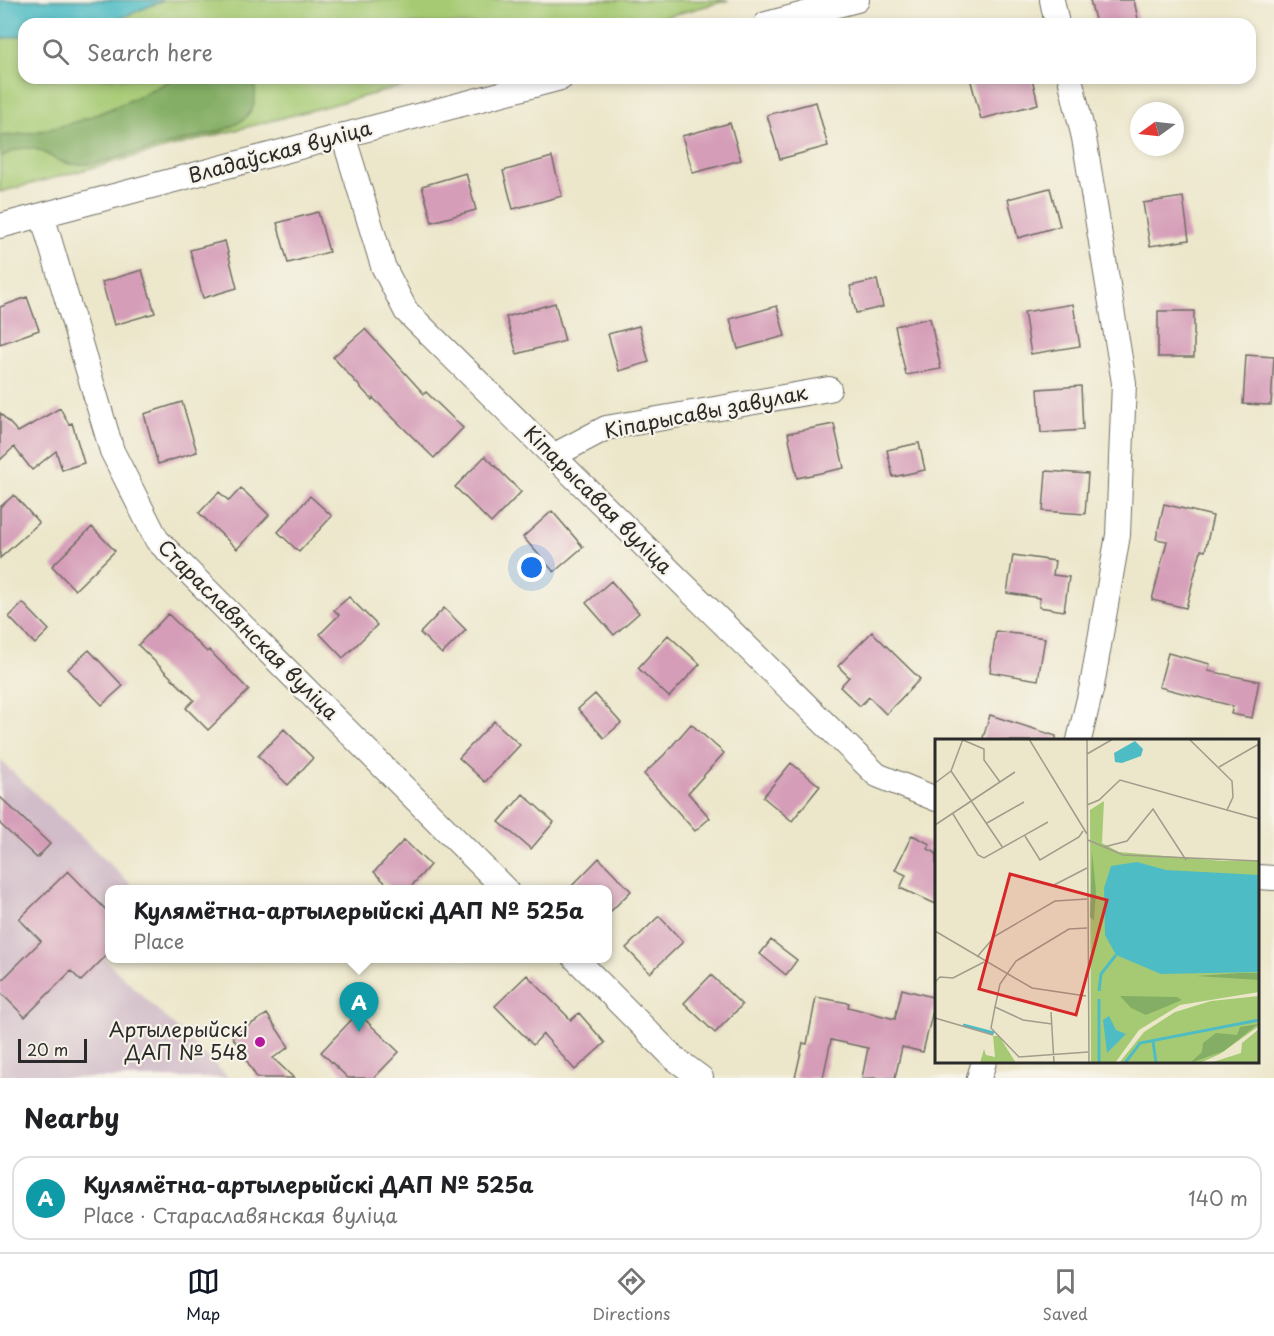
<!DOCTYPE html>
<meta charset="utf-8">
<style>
body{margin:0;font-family:"Playpen Sans",sans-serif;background:#f6f6f6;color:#202124}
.compass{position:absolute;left:1130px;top:102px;width:54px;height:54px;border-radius:50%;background:#fff;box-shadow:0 3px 9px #0003;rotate:255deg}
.scale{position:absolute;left:18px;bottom:15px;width:69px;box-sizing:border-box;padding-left:6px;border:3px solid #2b2b2b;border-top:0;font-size:16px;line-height:21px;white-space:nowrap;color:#2b2b2b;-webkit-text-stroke:4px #f7f3e8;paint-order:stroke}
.you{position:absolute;left:532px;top:568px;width:21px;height:21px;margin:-15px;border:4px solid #fff;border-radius:50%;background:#1a73e8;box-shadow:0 0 0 9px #1a73e833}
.badge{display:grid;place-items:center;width:39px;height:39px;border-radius:50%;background:#111827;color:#fff;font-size:20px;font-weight:700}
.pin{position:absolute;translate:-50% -50px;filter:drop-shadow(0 2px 3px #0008)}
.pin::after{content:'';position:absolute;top:32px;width:21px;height:18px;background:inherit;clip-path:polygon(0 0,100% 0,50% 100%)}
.popup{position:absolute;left:105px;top:885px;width:507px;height:78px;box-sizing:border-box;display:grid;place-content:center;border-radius:12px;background:#fff;filter:drop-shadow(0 2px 4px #0005);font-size:20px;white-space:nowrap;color:#757577}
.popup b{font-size:22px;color:#202124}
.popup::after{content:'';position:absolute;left:50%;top:100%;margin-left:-12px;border:12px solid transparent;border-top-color:#fff}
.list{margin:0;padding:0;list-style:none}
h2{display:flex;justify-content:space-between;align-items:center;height:78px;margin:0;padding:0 24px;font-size:26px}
h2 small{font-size:20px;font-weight:400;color:#757577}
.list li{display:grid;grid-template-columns:39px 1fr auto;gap:18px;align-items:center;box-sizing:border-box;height:84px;margin:0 12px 12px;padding:0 12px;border:2px solid #e0e0e0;border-radius:18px}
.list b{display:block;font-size:22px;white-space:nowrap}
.list p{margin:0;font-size:20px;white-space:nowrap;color:#757577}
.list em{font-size:20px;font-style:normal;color:#757577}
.icon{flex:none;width:33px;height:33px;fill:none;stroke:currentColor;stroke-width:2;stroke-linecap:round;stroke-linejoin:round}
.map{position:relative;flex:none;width:1274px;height:1078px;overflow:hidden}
.search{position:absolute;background:#fff;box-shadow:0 3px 9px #0003;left:18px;right:18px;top:18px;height:66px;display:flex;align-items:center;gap:15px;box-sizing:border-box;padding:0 21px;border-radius:18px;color:#757577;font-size:22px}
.sheet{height:174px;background:#fff}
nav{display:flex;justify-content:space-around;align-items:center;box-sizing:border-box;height:84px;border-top:2px solid #e0e0e0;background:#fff;font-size:16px;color:#757577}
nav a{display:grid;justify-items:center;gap:3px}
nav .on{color:#111827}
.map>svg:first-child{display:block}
.industrial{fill:#d1bdc9}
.green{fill:#a6ca73;stroke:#687a4f;stroke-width:1.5}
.forest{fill:#84ae65;stroke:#586c48;stroke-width:1.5}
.water{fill:#4ebcc4;stroke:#3c7478;stroke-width:1.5}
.building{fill:#d59db8}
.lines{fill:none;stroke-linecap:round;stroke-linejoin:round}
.minor-casing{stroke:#6f6d63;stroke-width:26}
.minor{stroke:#fff;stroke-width:24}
.poi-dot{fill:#b5179e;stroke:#f7f3e8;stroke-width:2}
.labels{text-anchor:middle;stroke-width:4.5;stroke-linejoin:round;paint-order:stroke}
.street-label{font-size:20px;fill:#2b2b2b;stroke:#f7f3e8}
.poi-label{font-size:20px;fill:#2b2b2b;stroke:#f7f3e8;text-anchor:end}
.inset-river{fill:none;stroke:#4ebcc4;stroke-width:3}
.inset-road{fill:none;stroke:#9f9c8b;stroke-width:1.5}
.view{fill:#d62828;fill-opacity:0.15;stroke:#d62828;stroke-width:3}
.inset-edge{fill:none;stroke:#2b2b2b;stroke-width:3}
</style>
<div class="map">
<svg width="1274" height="1078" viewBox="0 0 1274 1078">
<rect width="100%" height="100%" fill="#f7f3e8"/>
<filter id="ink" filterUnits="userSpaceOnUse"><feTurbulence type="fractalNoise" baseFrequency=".0167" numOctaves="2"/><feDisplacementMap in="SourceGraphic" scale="12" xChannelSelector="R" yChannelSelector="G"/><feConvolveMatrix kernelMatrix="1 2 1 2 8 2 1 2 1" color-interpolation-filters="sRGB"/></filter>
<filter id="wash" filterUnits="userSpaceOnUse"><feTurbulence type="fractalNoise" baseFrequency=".008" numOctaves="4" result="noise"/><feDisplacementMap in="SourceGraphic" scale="24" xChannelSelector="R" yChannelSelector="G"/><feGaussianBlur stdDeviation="1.35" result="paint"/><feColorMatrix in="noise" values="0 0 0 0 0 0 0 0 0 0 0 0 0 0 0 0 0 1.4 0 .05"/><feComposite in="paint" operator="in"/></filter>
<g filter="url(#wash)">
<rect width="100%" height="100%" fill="#ece7cb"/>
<!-- industrial -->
<path class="industrial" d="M0 760 136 889 110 890V953L104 959 229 1078H0Z"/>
<!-- green -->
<path class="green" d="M0 0H729L638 24H24V78H434L0 192Z"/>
<!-- forest -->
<path class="forest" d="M175 78H254C259 110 250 120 221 131L97 163C82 165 69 166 55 159 46 154 38 148 28 148 19 147 8 153 0 157V136C64 133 119 107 175 78Z"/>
<!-- water -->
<path class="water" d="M0 0H164L114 21 101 24H24V35L0 39Z"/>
<g id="blocks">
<!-- building -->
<path class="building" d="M1090 0H1134L1139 24H1096Z
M970 78H1032L1038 104 981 119Z
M816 102 828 146 780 159 767 115Z
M730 123 741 160 693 173 682 136Z
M552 157 562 196 513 209 503 171Z
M466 173 476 210 432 222 422 186Z
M1050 188 1060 226 1018 238 1008 199Z
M1183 197 1189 240 1150 246 1143 203Z
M318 212 329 252 288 263 277 223Z
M225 241 237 288 203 298 190 250Z
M142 270 155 313 114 325 102 282Z
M877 280 883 307 856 313 850 286Z
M27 297 39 330 0 344V307Z
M555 303 565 341 517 354 506 317Z
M1073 304 1080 346 1031 354 1024 312Z
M777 306 785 336 738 349 730 319Z
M1158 311H1194V357H1158Z
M930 318 941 369 906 375 895 326Z
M639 326 649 362 619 371 608 334Z
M365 329 424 394 426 392 463 428 434 458 373 398 372 400 333 357Z
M1246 355 1274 357 1271 405 1243 404Z
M1081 386 1083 430 1041 433 1038 389Z
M182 402 197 452 158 464 144 414Z
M60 408 69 424 72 423 84 463 62 470 56 451 32 470 14 447 0 460V413L18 432Z
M834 424 844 468 797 478 788 433Z
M919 443 925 470 893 477 887 450Z
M485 456 521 492 491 523 455 487Z
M1046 471 1088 474 1085 514 1043 511Z
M241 488 269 515 237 549 199 513 219 492 229 501Z
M14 495 39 523 0 558V507Z
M310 496 332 516 299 552 278 532Z
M1164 504 1213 516 1205 551 1201 550 1186 608 1152 600 1167 541 1156 539Z
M552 511 583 547 554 572 523 537Z
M92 527 115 551 75 590 52 566Z
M1013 555 1055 561 1053 575 1069 577 1064 611 1039 607 1040 598 1007 593Z
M611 581 639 613 614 635 586 603Z
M349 597 377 625 343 658 320 634 339 615 334 610Z
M23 603 49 630 35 644 9 617Z
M444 608 466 630 442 654 420 633Z
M168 614 207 652 209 650 249 690 208 730 186 708 194 700 138 645Z
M996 631 1045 638 1038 680 990 672Z
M872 632 920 679 886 714 869 697 860 706 840 687 849 677 838 666Z
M668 635 700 664 669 697 638 668Z
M89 650 123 686 102 705 68 669Z
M1168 653 1210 664 1208 671 1259 681 1252 718 1231 714 1233 706 1159 687Z
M595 694 621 723 604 738 578 709Z
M990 715 1056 736V741H982Z
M494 721 520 745 485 782 459 758Z
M691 724 724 753 688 793 710 818 695 831 644 774 664 755Z
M284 729 313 758 288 785 258 756Z
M791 763 820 786 792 821 763 797Z
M523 794 554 822 531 849 499 822Z
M0 797 50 844 37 858 0 824Z
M912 835 930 844 928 849 936 853V904L900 888 906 875 895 870Z
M404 840 430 865 408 890H393L374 872Z
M599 858 631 891 608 914V890H568Z
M68 871 110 914V952L81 981 71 971 25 1017 0 992V982L41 941 19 919Z
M659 916 683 942 650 973 626 948Z
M771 940 797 960 786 975 760 954Z
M527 975 571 1020 579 1013 605 1043 575 1070 543 1034 533 1045 495 1006Z
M711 975 742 1005 715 1033 684 1003Z
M902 989 936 998 923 1052 902 1047 895 1078H862L868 1048 831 1040 823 1078H795L803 1043 807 1044 816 997 849 1003 848 1007 895 1019Z
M358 1013 399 1052 374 1078H348L321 1052Z
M267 1014 289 1047 273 1058 294 1078H257L232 1036Z"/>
</g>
</g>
<g filter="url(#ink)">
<use href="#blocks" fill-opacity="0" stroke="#6f6d63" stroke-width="1.5"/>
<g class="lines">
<defs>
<path id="minor" d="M1052 0 1057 24
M766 24 857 0
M1070 78 1084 138 1124 383 1118 535 1092 686 1079 740
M343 135 383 266 406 311 877 775 936 799
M42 215 112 451 157 540 506 890
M0 226 561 78
M553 456 606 428 829 389
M1258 877 1274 878
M575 958 674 1058 701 1078
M979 1078 984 1062"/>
</defs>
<!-- minor casing -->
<use href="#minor" class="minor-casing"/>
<!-- minor -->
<use href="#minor" class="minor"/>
</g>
</g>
<!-- markers -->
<circle class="poi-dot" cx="260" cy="1042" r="6"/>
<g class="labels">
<!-- street labels -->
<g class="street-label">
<text transform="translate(280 152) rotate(-15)" y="7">Владаўская вуліца</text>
<text transform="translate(706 412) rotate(-11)" y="7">Кіпарысавы завулак</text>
<text transform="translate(598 500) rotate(45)" y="7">Кіпарысавая вуліца</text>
<text transform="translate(248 630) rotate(45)" y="7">Стараславянская вуліца</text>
</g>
<!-- poi labels -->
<g class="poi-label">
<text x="248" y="1037">Артылерыйскі<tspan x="248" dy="23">ДАП № 548</tspan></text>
</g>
</g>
<!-- overview -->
<g transform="translate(935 739)">
<rect width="324" height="324" fill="#ece7cb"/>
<path d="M169 62 167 104 184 113 289 122 324 121V253L245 266 204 291 180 324H156L155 71ZM324 257V287L285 315 265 324H184L209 293 240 273 276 262ZM324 290V324H275L306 314 307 304ZM58 297H64L81 324H45L49 310 51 316 60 318Z" fill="#a6ca73"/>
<path d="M157 112 161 152 159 182 155 178ZM305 234H324V241L261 237ZM185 257 242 258 247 261 211 276 196 269ZM323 285 289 312 255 324 267 313 268 304 281 294 302 296 305 288Z" fill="#84ae65"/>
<path d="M200 2 208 10 206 17 187 24 180 23 179 14ZM202 123 231 131 324 136V233L226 235 181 216 170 196 169 149 176 127ZM174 277 181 291 191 295 172 314 168 281Z" fill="#4ebcc4"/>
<path class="inset-river" d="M164 252 166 235 181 216M28 286 59 294M218 302 221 324M164 324V260M190 324 205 304 324 281"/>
<path class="inset-road" d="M94 0 152 95M152 0 154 324M254 0 297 42 298 58 292 71M28 1 49 10V21L65 43M152 15 178 0M284 28 324 5M16 32 68 109M0 44 16 32 28 0M152 66 164 61 185 41 324 80M18 75 43 116 49 119 113 83M52 84 89 63M0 86 80 33M90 97 105 121 144 98 148 92M153 101 188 116 324 122M169 108 192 102 218 70 251 121M119 146 152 129M0 192 97 249 151 257M42 218 60 197 120 162 152 160M0 243 5 238 18 239 49 223M60 268 56 289 84 318 153 313M116 273 119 324M0 279 58 296M117 285 88 281 60 268 65 245 81 222 134 190 152 189"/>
<path class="view" d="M75 135 172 161 141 276 44 250Z"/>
<rect width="324" height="324" class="inset-edge"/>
</g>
</svg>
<svg class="compass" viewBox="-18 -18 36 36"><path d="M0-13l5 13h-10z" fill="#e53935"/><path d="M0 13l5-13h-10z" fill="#757577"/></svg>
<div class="scale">20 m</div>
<div class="you"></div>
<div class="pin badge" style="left:359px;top:1032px;background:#0f9aa8">A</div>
<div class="popup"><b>Кулямётна-артылерыйскі ДАП № 525а</b>Place</div>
<div class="search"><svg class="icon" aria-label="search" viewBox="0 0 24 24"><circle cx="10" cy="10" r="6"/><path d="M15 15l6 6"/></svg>Search here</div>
</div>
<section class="sheet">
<h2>Nearby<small></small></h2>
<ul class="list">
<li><span class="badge" style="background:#0f9aa8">A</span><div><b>Кулямётна-артылерыйскі ДАП № 525а</b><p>Place · Стараславянская вуліца</p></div><em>140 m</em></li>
</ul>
</section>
<nav>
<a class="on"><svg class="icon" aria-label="map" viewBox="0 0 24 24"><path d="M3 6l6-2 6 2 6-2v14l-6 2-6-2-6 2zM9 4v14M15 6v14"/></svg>Map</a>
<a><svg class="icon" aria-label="directions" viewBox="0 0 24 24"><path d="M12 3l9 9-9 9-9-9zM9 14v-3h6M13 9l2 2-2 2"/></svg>Directions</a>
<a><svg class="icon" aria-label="saved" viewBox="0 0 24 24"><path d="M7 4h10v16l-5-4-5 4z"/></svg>Saved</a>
</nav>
